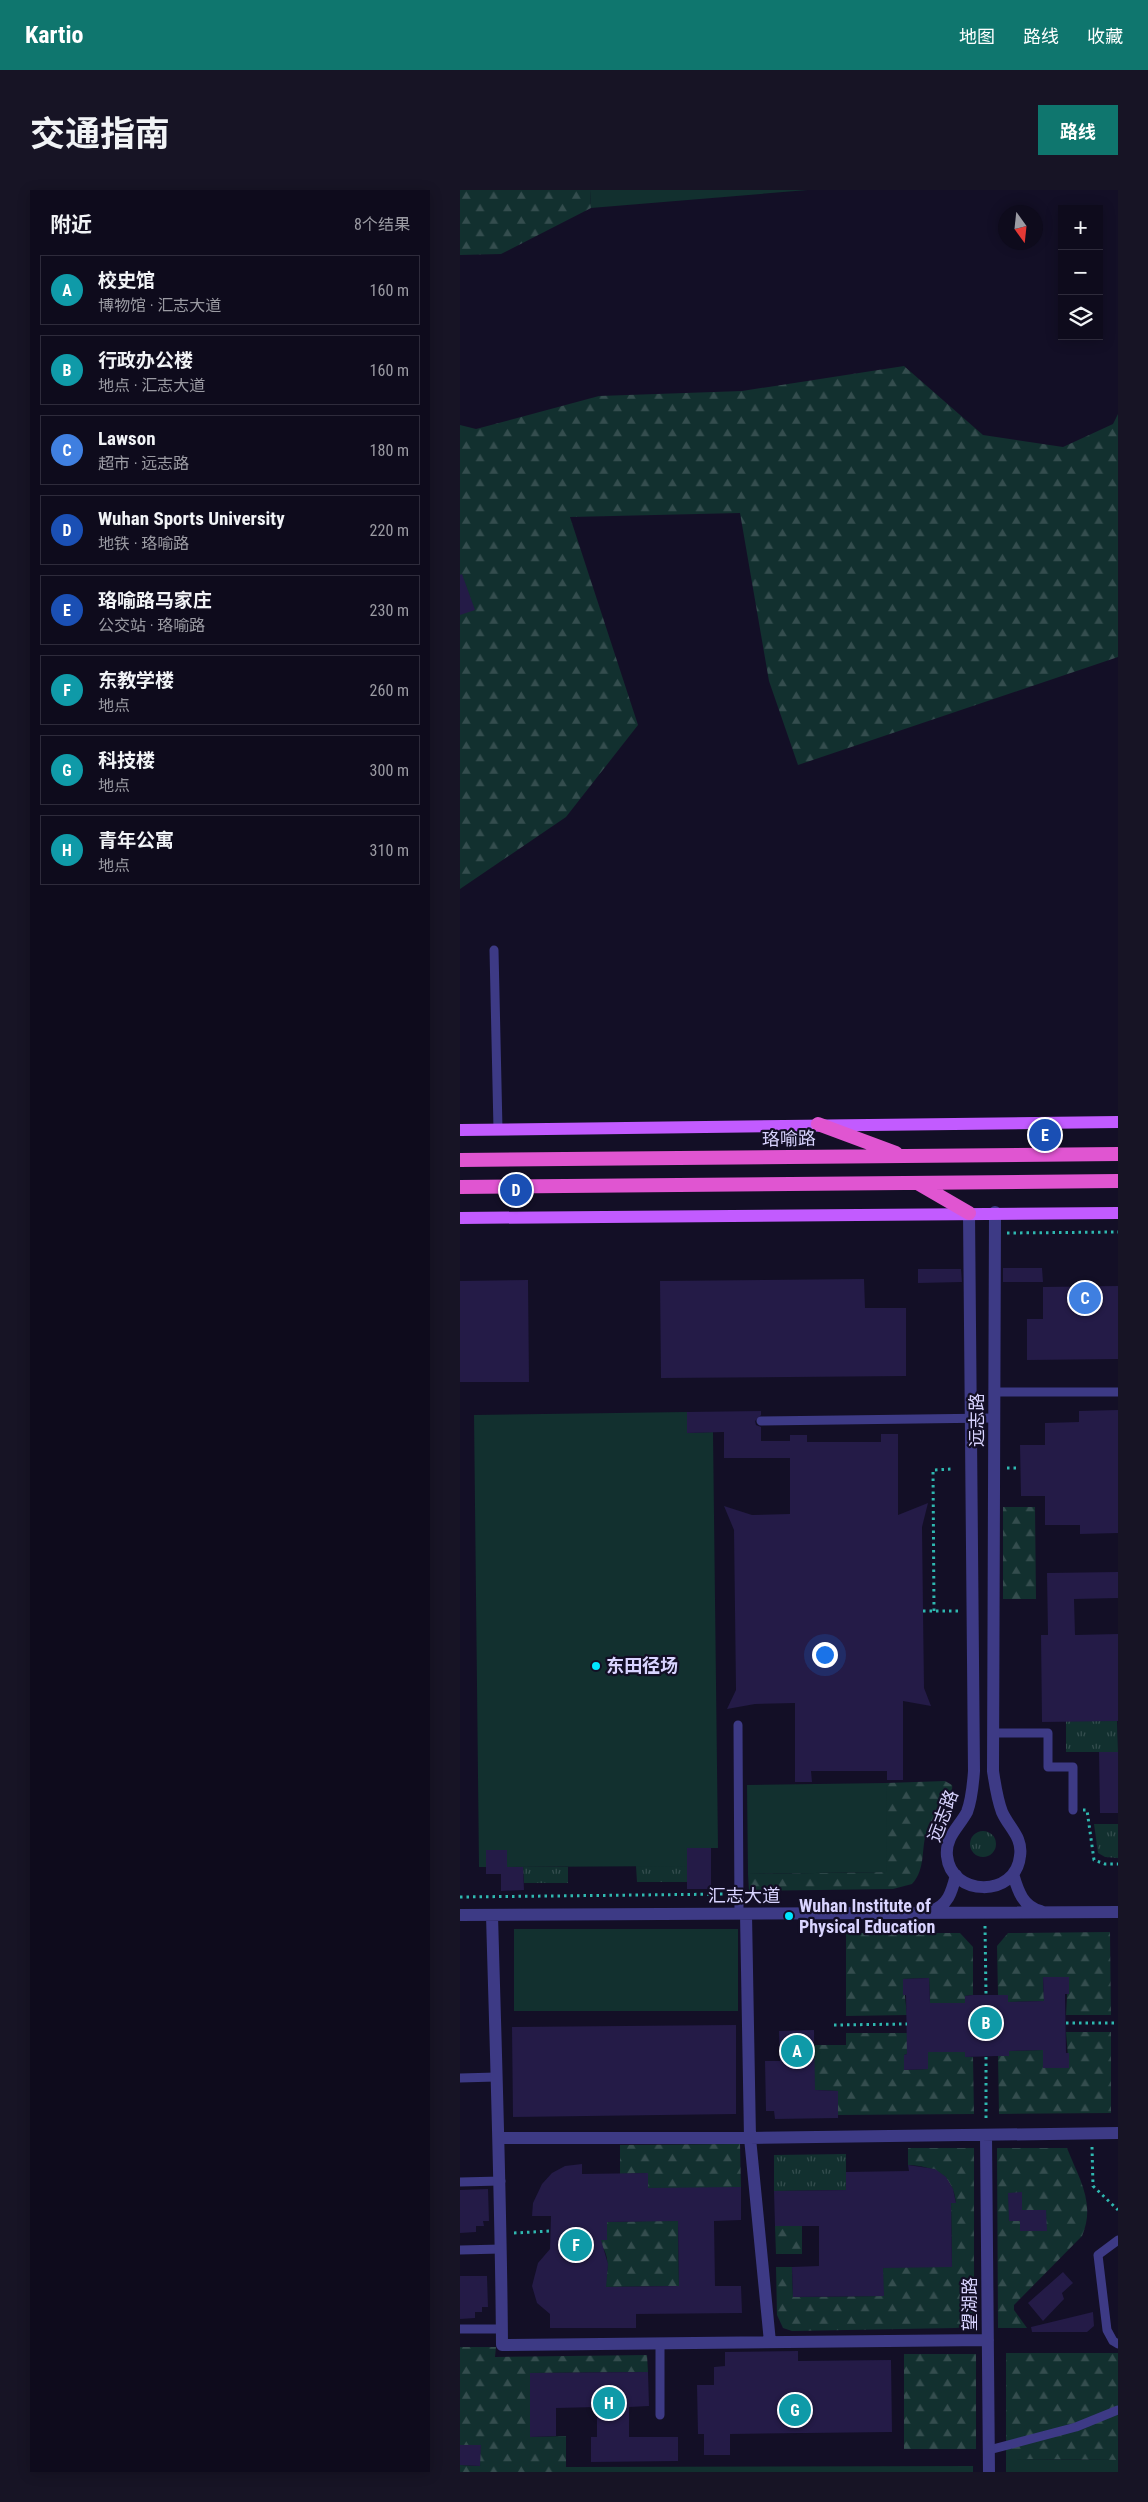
<!DOCTYPE html>
<html lang="zh">
<meta charset="utf-8">
<style>
body{margin:0;font-family:"Roboto Condensed","Noto Sans SC",sans-serif;background:#171425;color:#f1f3f6}
.controls{position:absolute;right:15px;top:15px;display:grid;overflow:hidden;border-radius:0px;box-shadow:0 2px 12px #0003}
.controls button{width:45px;height:45px;display:grid;place-items:center;padding:0;border:0;border-bottom:1px solid #2e2b3b;background:#0e0b1c;color:#f1f3f6;font:25px sans-serif}
.compass{position:absolute;left:538px;top:15px;width:45px;height:45px;border-radius:50%;background:#0e0b1c;box-shadow:0 2px 12px #0003;rotate:165deg}
.you{position:absolute;left:364px;top:1464px;width:18px;height:18px;margin:-12px;border:4px solid #fff;border-radius:50%;background:#1a73e8;box-shadow:0 0 0 8px #1a73e833}
.badge{display:grid;place-items:center;width:32px;height:32px;border-radius:50%;background:#0f766e;color:#fff;font-size:16px;font-weight:700}
.pin{position:absolute;translate:-50% -50%;border:2px solid #fff;box-shadow:0 1px 5px #0006}
.list{margin:0;padding:0;list-style:none}
h2{display:flex;justify-content:space-between;align-items:center;height:65px;margin:0;padding:0 20px;font-size:21px}
h2 small{font-size:16px;font-weight:400;color:#9b9ba3}
.list li{display:grid;grid-template-columns:32px 1fr auto;gap:15px;align-items:center;box-sizing:border-box;height:70px;margin:0 10px 10px;padding:0 10px;border:1px solid #2e2b3b;border-radius:0px}
.list b{display:block;font-size:19px;white-space:nowrap}
.list p{margin:0;font-size:16px;white-space:nowrap;color:#9b9ba3}
.list em{font-size:16px;font-style:normal;color:#9b9ba3}
.icon{flex:none;width:28px;height:28px;fill:none;stroke:currentColor;stroke-width:2;stroke-linecap:round;stroke-linejoin:round}
.map{position:relative;flex:none;width:658px;height:2282px;overflow:hidden;border-radius:0px}
header{display:flex;align-items:center;gap:30px;box-sizing:border-box;height:70px;padding:0 25px;background:#0f766e;color:#fff}
header strong{font-size:24px}
nav{display:flex;gap:28px;margin-inline-start:auto;font-size:18px}
.intro{display:flex;align-items:center;justify-content:space-between;box-sizing:border-box;height:120px;padding:0 30px}
h1{margin:0;font-size:35px}
.button{padding:12px 22px;border-radius:0px;background:#0f766e;color:#fff;font-size:18px;font-weight:700}
main{display:flex;gap:30px;padding:0 30px}
aside{flex:1;background:#0e0b1c;border-radius:0px;box-shadow:0 2px 12px #0003}
.map>svg:first-child{display:block}
.grass{fill:url(#grass-tufts)}
.forest{fill:url(#forest-firs)}
.park{fill:#12302f}
.building{fill:#241b47;fill-rule:evenodd}
.lines{fill:none;stroke-linecap:round;stroke-linejoin:round}
.path{stroke:#2fb8b0;stroke-width:3;stroke-dasharray:2.5 4;stroke-linecap:butt}
.service{stroke:#3d3a85;stroke-width:9}
.minor{stroke:#3d3a85;stroke-width:12}
.primary{stroke:#c25bff;stroke-width:12}
.trunk{stroke:#e055d1;stroke-width:14}
.poi-dot{fill:#00e5ff;stroke:#130f26;stroke-width:2}
.labels{text-anchor:middle;stroke-width:4.5;stroke-linejoin:round;paint-order:stroke}
.street-label{font-size:18px;fill:#d9d4ff;stroke:#130f26}
.poi-label{font-size:18px;font-weight:bold;fill:#d9d4ff;stroke:#130f26;text-anchor:start}
</style>
<header>
<strong>Kartio</strong>
<nav><a>地图</a><a>路线</a><a>收藏</a></nav>
</header>
<div class="intro"><h1>交通指南</h1><a class="button">路线</a></div>
<main>
<aside>
<h2>附近<small>8个结果</small></h2>
<ul class="list">
<li><span class="badge" style="background:#0f9aa8">A</span><div><b>校史馆</b><p>博物馆 · 汇志大道</p></div><em>160 m</em></li>
<li><span class="badge" style="background:#0f9aa8">B</span><div><b>行政办公楼</b><p>地点 · 汇志大道</p></div><em>160 m</em></li>
<li><span class="badge" style="background:#3f7fe0">C</span><div><b>Lawson</b><p>超市 · 远志路</p></div><em>180 m</em></li>
<li><span class="badge" style="background:#1a4fb4">D</span><div><b>Wuhan Sports University</b><p>地铁 · 珞喻路</p></div><em>220 m</em></li>
<li><span class="badge" style="background:#1a4fb4">E</span><div><b>珞喻路马家庄</b><p>公交站 · 珞喻路</p></div><em>230 m</em></li>
<li><span class="badge" style="background:#0f9aa8">F</span><div><b>东教学楼</b><p>地点</p></div><em>260 m</em></li>
<li><span class="badge" style="background:#0f9aa8">G</span><div><b>科技楼</b><p>地点</p></div><em>300 m</em></li>
<li><span class="badge" style="background:#0f9aa8">H</span><div><b>青年公寓</b><p>地点</p></div><em>310 m</em></li>
</ul>
</aside>
<div class="map">
<svg width="658" height="2282" viewBox="0 0 658 2282">
<defs>
<pattern id="grass-tufts" width="24" height="20" patternUnits="userSpaceOnUse" patternTransform="scale(1.25)"><rect width="24" height="20" fill="#12302f"/><path d="M3 7l-1-3M5 7V3M7 7l1-3M15 17l-1-3M17 17v-4M19 17l1-3" fill="none" stroke="#344d4e"/></pattern>
<pattern id="forest-firs" width="22" height="20" patternUnits="userSpaceOnUse" patternTransform="scale(1.25)"><rect width="22" height="20" fill="#12302f"/><path d="M5 1l3.5 6h-7zM16 11l3.5 6h-7z" fill="#344d4e"/></pattern>
</defs>
<rect width="100%" height="100%" fill="#130f26"/>
<!-- grass -->
<path class="grass" d="M606 1531H657L658 1562H606Z
M634 1634H658V1668L645 1667 638 1663Z
M510 1654a13 13 0 1 1 26 0a13 13 0 1 1-26 0Z
M176 1676H227V1692H177Z
M63 1677H108V1693H64Z
M386 1964V2000L314 2001V1965Z"/>
<!-- forest -->
<path class="forest" d="M0 0H130L131 18 41 64 0 65Z
M444 176 523 245 603 257 653 234 658 224V467L338 575 309 491 280 323 110 327 178 535 106 627 0 699V235L16 239 139 206 282 201Z
M543 1317H575L576 1409H543Z
M485 1591 492 1595C495 1605 473 1626 468 1638 460 1656 467 1678 452 1694L433 1699 289 1701 288 1684 426 1682V1593Z
M650 1742 651 1825H606L608 1787H583L584 1811 548 1812V1805H538L537 1756 548 1743Z
M386 1743H500L513 1757V1805L505 1806V1813H470L469 1788 443 1789 447 1825 386 1826Z
M606 1842H651V1923L539 1924 538 1866H549V1861L583 1860V1878H609Z
M386 1843H447V1864L444 1865V1880L468 1879V1862H505V1867H513L514 1924 378 1925V1901L354 1900V1855H386Z
M280 1954 281 1997 218 2031 219 2096 143 2097C149 2081 151 2062 136 2050H147V2032L188 2031V1983L160 1984V1955Z
M448 1958H514V2123C513 2134 507 2137 496 2138L332 2141 323 2138 317 2125 316 2077H332L333 2107 423 2106V2070L492 2077 491 2013H496C493 1985 474 1976 448 1975Z
M537 1958H607C619 1989 636 2013 622 2046L554 2115V2120L567 2138H538Z
M315 2036H342V2064H316Z
M0 2157H36L35 2167 187 2165 188 2182 70 2183V2247L106 2246V2282H0V2275L20 2276V2255H0Z
M546 2163H658V2270L546 2269Z
M444 2164H516V2259H444Z"/>
<!-- park -->
<path class="park" d="M130 0H348L131 18Z
M227 1222V1243L253 1242 258 1658H228L227 1676 47 1677 46 1660H26V1677H19L14 1225Z
M426 1593 427 1682 288 1684 287 1595Z
M54 1739H278V1821H54Z
M546 2269 658 2270V2282H546Z
M513 2276V2282H106V2277Z"/>
<!-- building -->
<path class="building" d="M2 384 15 420 0 425V385Z
M543 1078H582L583 1092H543Z
M458 1079H501L502 1092 458 1093Z
M404 1089 405 1118H446V1186L201 1188 200 1091Z
M68 1090 69 1192H0V1091Z
M658 1096V1169L567 1170V1129H583V1097Z
M658 1220V1343L620 1344V1335H585V1306H561L560 1255H585V1233L619 1232V1221Z
M301 1221V1225L295 1231 296 1235 301 1237V1251H330V1245H347V1252H421V1244H438V1325L468 1313 462 1337 463 1421 464 1498 471 1516 443 1511V1590H427V1581H351L352 1592H335V1513L295 1514 267 1519 276 1500 274 1340 264 1316 292 1325 330 1324V1268H264V1242L227 1243V1222Z
M658 1382V1408L614 1409 615 1445 658 1444V1531L582 1532 581 1445H588L587 1383Z
M639 1562H658V1623H640Z
M227 1658H251V1699H227Z
M26 1660H47V1677H63L64 1700 41 1701V1684H26Z
M583 1787H609V1804H605L606 1863H609V1878H583V1860L549 1861V1866H538L505 1867V1862H468V1879L444 1880V1865L447 1864 446 1805H443V1789L469 1788 470 1813H505V1806L513 1805H548V1812L584 1811Z
M276 1835V1924L53 1927 52 1837Z
M354 1840 355 1900 378 1901V1928L315 1929 314 1921H306L305 1871H320L319 1841Z
M122 1974V1984L188 1983V1998L281 1997V2030L254 2031 255 2096H281L282 2123 176 2124V2138H90V2124L77 2113 72 2096 78 2073 90 2059 91 2026H72L73 2013 82 1994 92 1983 105 1976ZM218 2031 219 2096 146 2097 148 2074 141 2050H147V2032Z
M448 1975 475 1979 486 1987 493 1999 496 2013H491L492 2077 423 2078 424 2106 333 2107 332 2077 359 2076V2036H315L314 2001 386 2000V1982L449 1981Z
M28 1999 29 2031H23L24 2036H16V2042L0 2043V2000Z
M562 2002V2020H586L587 2041H560V2031H549L548 2003Z
M603 2082 613 2093 602 2103 604 2109 583 2131 568 2113Z
M0 2086H27L28 2117H22V2122H15V2128L0 2129Z
M633 2122 634 2136 627 2142H572L571 2137Z
M338 2161V2171L431 2170 432 2242 270 2244V2265H244V2244H238L237 2195H254V2177L265 2176V2162Z
M188 2182 189 2216 169 2217V2247H218V2271L131 2272V2247H137V2217L96 2218V2246L70 2247V2183Z
M0 2255H21L20 2276 0 2275Z"/>
<g class="lines">
<!-- path -->
<path class="path" d="M547 1043 658 1042
M547 1278H560
M463 1421H499
M474 1421 473 1280 491 1279
M623 1620H627L634 1670 645 1674H658
M0 1707 269 1704
M525 1736 526 1805
M606 1833H658
M374 1835 447 1834
M526 1867V1931
M632 1957 633 1996 658 2020
M54 2043 91 2041"/>
<!-- service -->
<path class="service" d="M34 760 38 939
M535 1202H658
M301 1231 534 1228
M278 1535 279 1724
M533 1543H588V1577H613V1620
M0 1888 36 1887
M0 1992 41 1991
M658 2050 638 2065 647 2140 653 2151 658 2154
M0 2060 41 2059
M0 2139H42
M200 2153V2225
M529 2260 616 2237 658 2220"/>
<!-- minor -->
<path class="minor" d="M509 1023 514 1581C513 1594 512 1609 507 1622 499 1637 485 1647 487 1666 491 1707 556 1708 560 1666 563 1647 549 1638 542 1622 537 1609 535 1594 533 1581L535 1022
M553 1684C558 1701 563 1717 581 1721
M470 1721C488 1717 492 1701 496 1685
M286 1724 290 1948 310 2152
M0 1725 658 1722
M32 1725C36 1869 41 2012 42 2155L528 2150
M526 1945 529 2282
M40 1948H290L658 1943"/>
<!-- primary -->
<path class="primary" d="M0 940 658 932
M0 1028 658 1023"/>
<!-- trunk -->
<path class="trunk" d="M358 934 436 963
M0 970 658 964
M459 994 509 1023
M0 997 658 991"/>
</g>
<!-- markers -->
<g class="poi-dot">
<circle cx="136" cy="1476" r="5"/>
<circle cx="329" cy="1726" r="5"/>
</g>
<g class="labels">
<!-- street labels -->
<g class="street-label">
<text transform="translate(329 949) rotate(-1)" y="6">珞喻路</text>
<text transform="translate(517 1230) rotate(-90)" y="6">远志路</text>
<text transform="translate(483 1626) rotate(-69)" y="6">远志路</text>
<text x="284" y="1712">汇志大道</text>
<text transform="translate(510 2114) rotate(-90)" y="6">望湖路</text>
</g>
<!-- poi labels -->
<g class="poi-label">
<text x="146" y="1482">东田径场</text>
<text x="339" y="1722">Wuhan Institute of<tspan x="339" dy="21">Physical Education</tspan></text>
</g>
</g>
</svg>
<div class="controls">
<button>+</button>
<button>−</button>
<button><svg class="icon" aria-label="layers" viewBox="0 0 24 24"><path d="M12 4l9 5-9 5-9-5zM3 14l9 5 9-5"/></svg></button>
</div>
<svg class="compass" viewBox="-18 -18 36 36"><path d="M0-13l5 13h-10z" fill="#e53935"/><path d="M0 13l5-13h-10z" fill="#9b9ba3"/></svg>
<div class="you"></div>
<div class="pin badge" style="left:337px;top:1861px;background:#0f9aa8">A</div>
<div class="pin badge" style="left:526px;top:1833px;background:#0f9aa8">B</div>
<div class="pin badge" style="left:625px;top:1108px;background:#3f7fe0">C</div>
<div class="pin badge" style="left:56px;top:1000px;background:#1a4fb4">D</div>
<div class="pin badge" style="left:585px;top:945px;background:#1a4fb4">E</div>
<div class="pin badge" style="left:116px;top:2055px;background:#0f9aa8">F</div>
<div class="pin badge" style="left:335px;top:2220px;background:#0f9aa8">G</div>
<div class="pin badge" style="left:149px;top:2213px;background:#0f9aa8">H</div>
</div>
</main>
